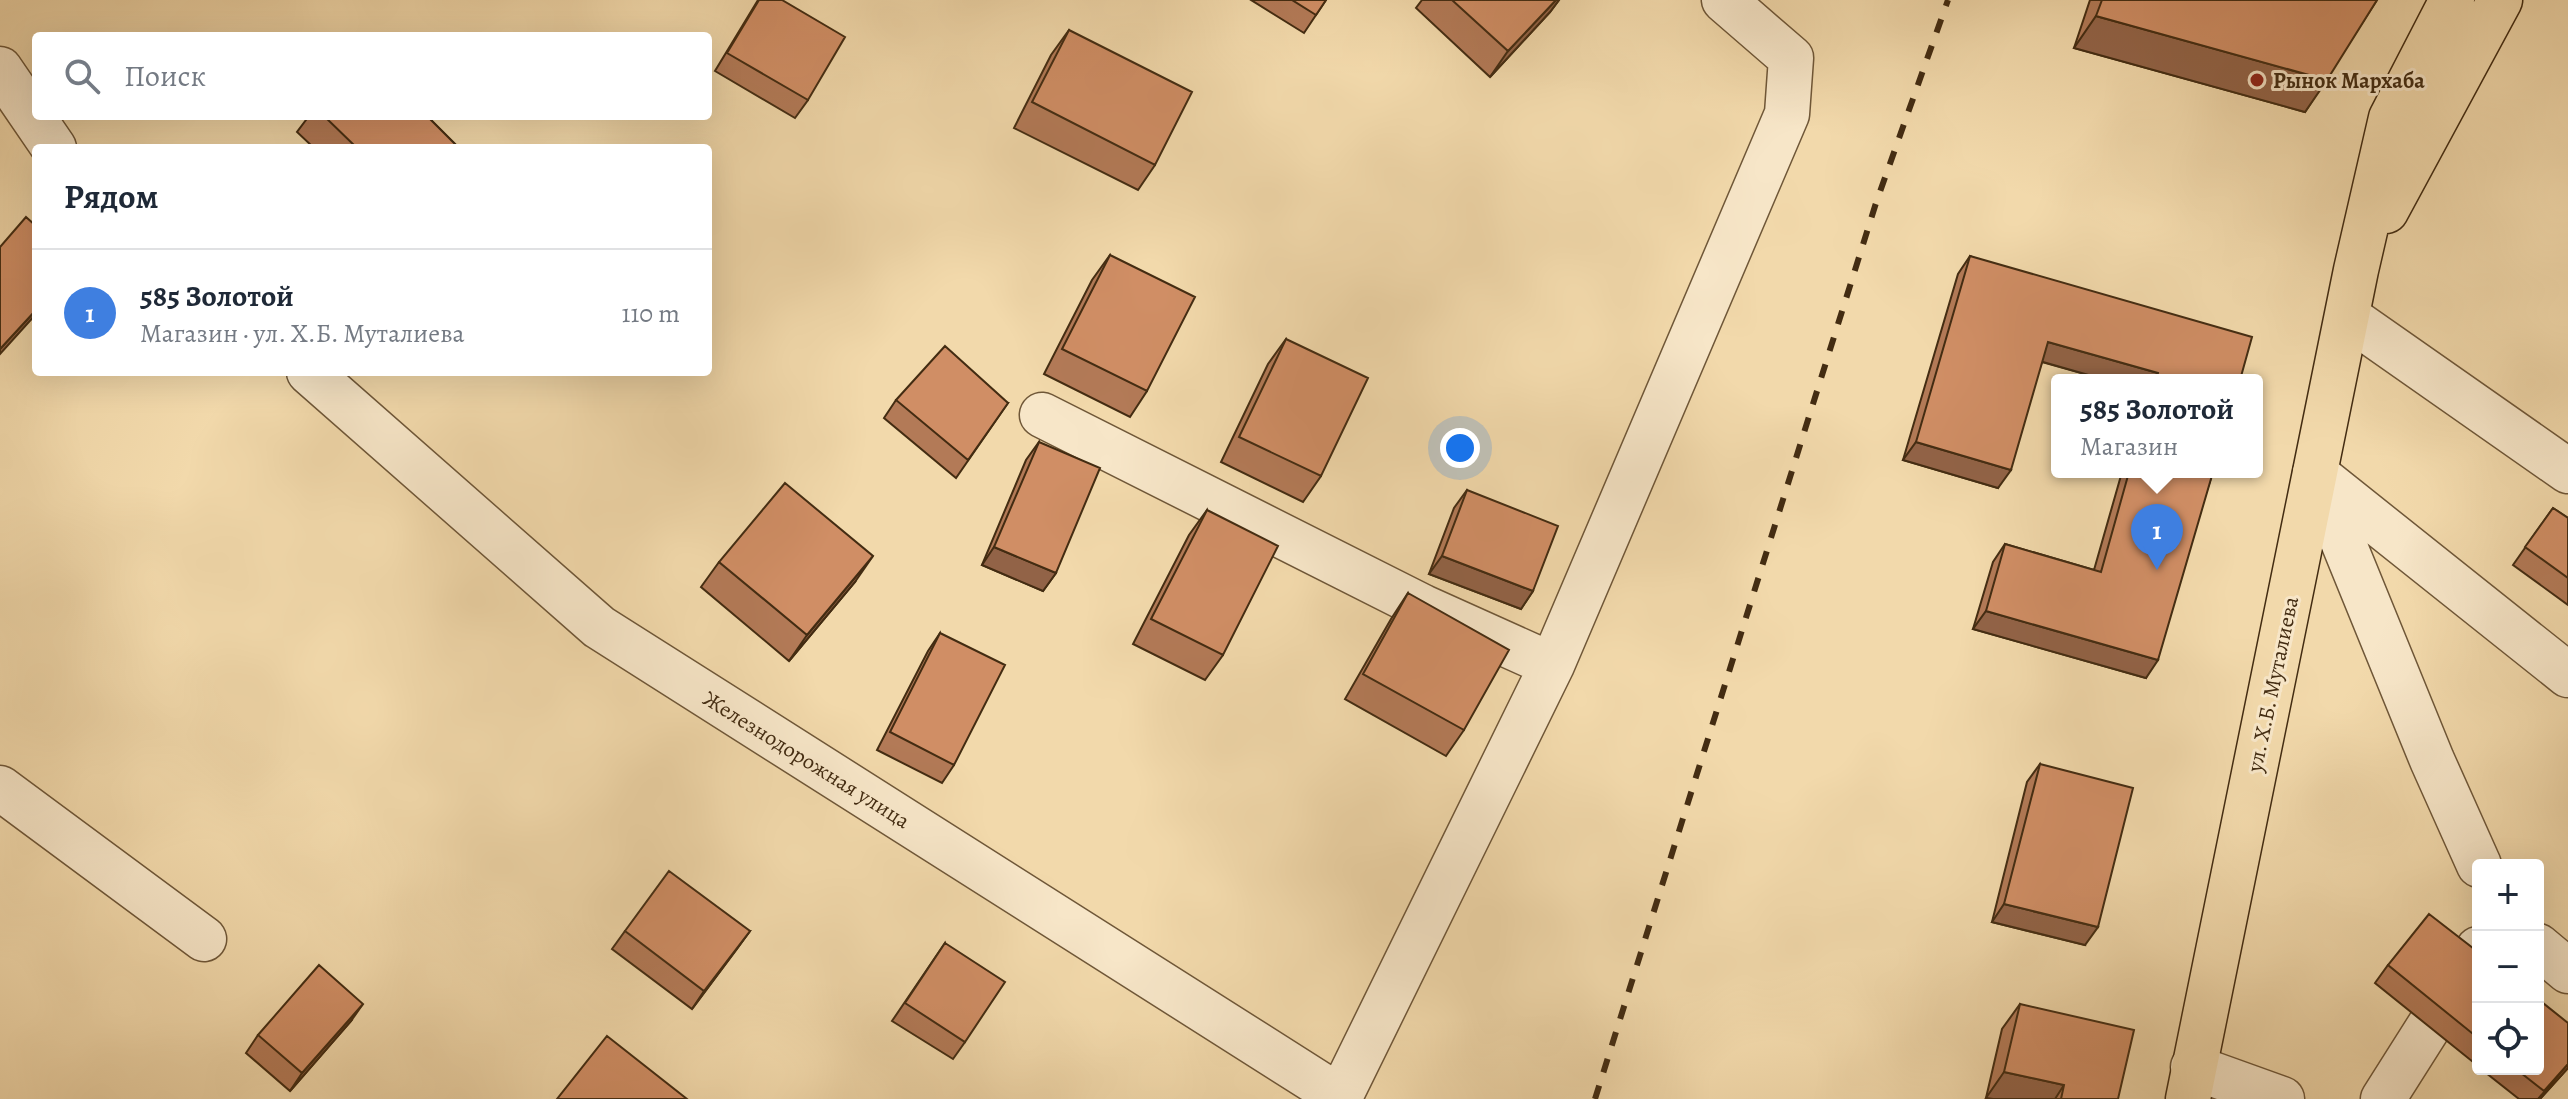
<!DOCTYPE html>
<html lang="ru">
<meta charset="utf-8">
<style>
body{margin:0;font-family:Alegreya,serif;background:#f6f6f7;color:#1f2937}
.controls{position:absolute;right:24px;bottom:24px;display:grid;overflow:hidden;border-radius:8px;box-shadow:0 8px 32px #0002}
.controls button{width:72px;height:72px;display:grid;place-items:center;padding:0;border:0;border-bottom:2px solid #e0e1e3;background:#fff;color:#1f2937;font:40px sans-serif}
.you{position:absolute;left:1460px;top:448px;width:28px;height:28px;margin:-20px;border:6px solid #fff;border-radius:50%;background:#1a73e8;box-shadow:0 0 0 12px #1a73e833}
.badge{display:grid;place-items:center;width:52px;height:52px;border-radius:50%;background:#111827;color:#fff;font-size:26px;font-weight:700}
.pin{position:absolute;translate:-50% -66px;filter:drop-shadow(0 2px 4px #0008)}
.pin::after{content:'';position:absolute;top:42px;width:28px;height:24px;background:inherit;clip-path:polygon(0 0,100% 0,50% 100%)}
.popup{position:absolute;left:2051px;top:374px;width:212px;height:104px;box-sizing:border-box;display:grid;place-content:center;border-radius:8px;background:#fff;filter:drop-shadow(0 2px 6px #0005);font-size:26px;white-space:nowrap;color:#747a83}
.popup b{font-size:30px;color:#1f2937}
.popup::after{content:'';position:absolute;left:50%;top:100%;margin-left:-16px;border:16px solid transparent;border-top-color:#fff}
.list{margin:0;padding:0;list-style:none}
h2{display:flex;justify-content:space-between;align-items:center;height:104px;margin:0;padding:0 32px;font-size:34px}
h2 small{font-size:26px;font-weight:400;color:#747a83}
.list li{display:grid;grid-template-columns:52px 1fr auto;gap:24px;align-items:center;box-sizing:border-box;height:128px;padding:0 32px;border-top:2px solid #e0e1e3}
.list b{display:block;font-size:30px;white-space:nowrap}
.list p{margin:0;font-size:26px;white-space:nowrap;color:#747a83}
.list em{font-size:26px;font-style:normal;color:#747a83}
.icon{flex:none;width:44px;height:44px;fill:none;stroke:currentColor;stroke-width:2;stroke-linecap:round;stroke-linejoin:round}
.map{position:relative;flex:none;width:2568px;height:1099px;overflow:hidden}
.search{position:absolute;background:#fff;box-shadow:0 8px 32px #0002;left:32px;top:32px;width:680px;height:88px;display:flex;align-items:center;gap:20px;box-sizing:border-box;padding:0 28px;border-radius:8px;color:#747a83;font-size:30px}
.panel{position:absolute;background:#fff;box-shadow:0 8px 32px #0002;left:32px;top:144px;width:680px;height:232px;border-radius:8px}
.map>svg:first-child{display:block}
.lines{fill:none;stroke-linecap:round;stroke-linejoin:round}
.minor-casing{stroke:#6f5738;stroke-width:47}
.major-casing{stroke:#432c12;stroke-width:47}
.minor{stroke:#f7e6c8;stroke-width:44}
.major{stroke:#f2d9ab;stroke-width:44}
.rail{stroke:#432c12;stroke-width:6;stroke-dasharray:14 14;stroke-linecap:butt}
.wall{fill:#b37a57;stroke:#432c12;stroke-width:2}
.shaded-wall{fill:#926347;stroke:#432c12;stroke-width:2}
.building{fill:#d08e65;stroke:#432c12;stroke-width:2}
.poi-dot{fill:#8f2418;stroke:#f7e6c8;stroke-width:3}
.labels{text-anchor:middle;stroke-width:6;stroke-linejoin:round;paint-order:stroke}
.poi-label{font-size:22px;font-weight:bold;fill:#432c12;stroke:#f7e6c8;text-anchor:start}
.street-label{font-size:22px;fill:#432c12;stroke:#f7e6c8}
</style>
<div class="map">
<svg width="2568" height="1099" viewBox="0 0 2568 1099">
<rect width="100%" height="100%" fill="#f2d9ab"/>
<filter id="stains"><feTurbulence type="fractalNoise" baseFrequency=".0025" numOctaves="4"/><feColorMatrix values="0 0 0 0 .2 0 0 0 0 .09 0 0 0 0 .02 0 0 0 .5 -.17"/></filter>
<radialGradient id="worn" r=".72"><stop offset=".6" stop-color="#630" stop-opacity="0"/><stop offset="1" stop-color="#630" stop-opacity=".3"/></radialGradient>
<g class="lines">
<defs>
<path id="minor" d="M0 69 54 148
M2348 317 2568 471
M309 372 599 627 1340 1097
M1042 415 1423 607 1552 665
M2315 473 2432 760 2479 865
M2317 475 2568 675
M0 788 204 939
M2538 946 2568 971
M2193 1067 2282 1099
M1339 1099 1552 665 1787 114 1791 58 1724 0
M2383 1099 2478 949"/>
<path id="major" d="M2386 211 2500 0
M2188 1099 2356 270 2391 118 2452 0"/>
</defs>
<!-- minor casing -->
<use href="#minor" class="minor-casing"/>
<!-- major casing -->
<use href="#major" class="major-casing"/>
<!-- minor -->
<use href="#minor" class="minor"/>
<!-- major -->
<use href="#major" class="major"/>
<!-- rail -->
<path class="rail" d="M1595 1099 1876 203 1948 0"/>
</g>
<!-- wall -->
<path class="wall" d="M758 0H782L808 100 795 118 715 71Z
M1251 0H1326L1304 33Z
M1422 0H1559L1550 12 1490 77 1416 8Z
M2090 0H2377L2305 112 2074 48Z
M1069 30 1155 165 1138 190 1014 128 1051 55Z
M309 116H427L459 148H314L297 132Z
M1110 255 1147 391 1130 417 1044 374 1092 280Z
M1970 256 2240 380H2106L2042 362 1998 488 1903 460 1958 274Z
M1286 339 1321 476 1303 502 1221 462 1268 364Z
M896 400 1008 403 956 478 884 418Z
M1039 442 1056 573 1043 591 982 565 1026 460Z
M2122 472H2213L2146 678 1973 629 1993 562 2005 544 2094 570Z
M1467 490 1533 591 1521 609 1429 574 1454 508Z
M2553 508 2568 518V605L2513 565Z
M1207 510 1223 655 1205 680 1133 644 1189 535Z
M719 562 855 582 789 661 701 587Z
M1408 593 1464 730 1446 756 1345 699 1391 619Z
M940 633 954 765 942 783 877 750 928 651Z
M2040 764 2085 945 1992 922 2027 782Z
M625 931H750L692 1009 612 949Z
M945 943 965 1042 953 1059 892 1021Z
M2478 952V1066L2375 983 2388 965Z
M2020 1004 2118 1099H1993L1986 1098 2002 1029Z
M351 1021 290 1091 246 1053 258 1035Z
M2568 1023V1068L2540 1099H2519L2481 1069H2538Z"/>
<!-- shaded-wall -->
<path class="shaded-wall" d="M1556 0H1559L1550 12 1490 77 1508 51Z
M2096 16 2327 80 2305 112 2074 48Z
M36 310V314L0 354V349Z
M2048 342 2158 373 2153 380H2106L2036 360Z
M1916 442 2011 470 1998 488 1903 460Z
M994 547 1056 573 1043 591 982 565Z
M873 556 855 582 789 661 807 635Z
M1442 556 1533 591 1521 609 1429 574Z
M1986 611 2158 660 2146 678 1973 629Z
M2004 904 2098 927 2085 945 1992 922Z
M750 931 737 949 692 1009 704 991Z
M363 1004 351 1021 290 1091 302 1073Z
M2568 1064V1068L2540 1099H2538Z
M2004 1072 2064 1085 2055 1099H1993L1986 1098Z"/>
<!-- building -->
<path class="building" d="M759 0H782L845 37 808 100 727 53Z
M1292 0H1326L1316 15Z
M1452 0H1556L1508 51Z
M2102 0H2377L2327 80 2096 16Z
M1069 30 1192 92 1155 165 1032 102Z
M324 116H427L459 148H357Z
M26 217 36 226V310L0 349V247Z
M1110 255 1195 297 1147 391 1062 349Z
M1970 256 2252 337 2240 380H2156L2158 373 2048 342 2011 470 1916 442Z
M1286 339 1368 378 1321 476 1239 437Z
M945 346 1008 403 968 460 896 400Z
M1039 442 1100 468 1056 573 994 547Z
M2129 472H2213L2158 660 1986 611 2005 544 2101 572Z
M785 483 873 556 807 635 719 562Z
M1467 490 1558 526 1533 591 1442 556Z
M2553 508 2568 518V578L2525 547Z
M1207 510 1278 546 1223 655 1151 619Z
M1408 593 1509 650 1464 730 1363 674Z
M940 633 1005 665 954 765 890 732Z
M2040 764 2133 788 2098 927 2004 904Z
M669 871 750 931 704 991 625 931Z
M2429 914 2478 952V1038L2388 965Z
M945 943 1005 982 965 1042 905 1003Z
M319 965 363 1004 302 1073 258 1035Z
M2538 999 2568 1023V1064L2544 1091 2516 1069H2538Z
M2020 1004 2134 1030 2118 1099H2061L2064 1085 2004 1072Z
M607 1036 687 1099H557Z"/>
<!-- markers -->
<circle class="poi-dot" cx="2257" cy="80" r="8"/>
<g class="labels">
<!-- poi labels -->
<g class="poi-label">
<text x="2273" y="88">Рынок Мархаба</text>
</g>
<!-- street labels -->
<g class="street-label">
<text transform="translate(2272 684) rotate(-78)" y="8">ул. Х.Б. Муталиева</text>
<text transform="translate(807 759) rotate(32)" y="8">Железнодорожная улица</text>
</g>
</g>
<rect width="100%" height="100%" filter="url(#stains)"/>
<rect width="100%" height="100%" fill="url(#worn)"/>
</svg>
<div class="controls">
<button>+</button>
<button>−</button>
<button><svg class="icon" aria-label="locate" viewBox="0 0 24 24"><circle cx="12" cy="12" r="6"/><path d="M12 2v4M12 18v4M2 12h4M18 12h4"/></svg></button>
</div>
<div class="you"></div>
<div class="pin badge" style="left:2157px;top:570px;background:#3f7fe0">1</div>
<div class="popup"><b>585 Золотой</b>Магазин</div>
<div class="search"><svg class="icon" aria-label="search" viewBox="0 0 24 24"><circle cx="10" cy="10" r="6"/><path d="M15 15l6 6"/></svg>Поиск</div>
<section class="panel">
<h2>Рядом<small></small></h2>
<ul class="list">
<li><span class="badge" style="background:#3f7fe0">1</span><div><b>585 Золотой</b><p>Магазин · ул. Х.Б. Муталиева</p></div><em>110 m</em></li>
</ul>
</section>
</div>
